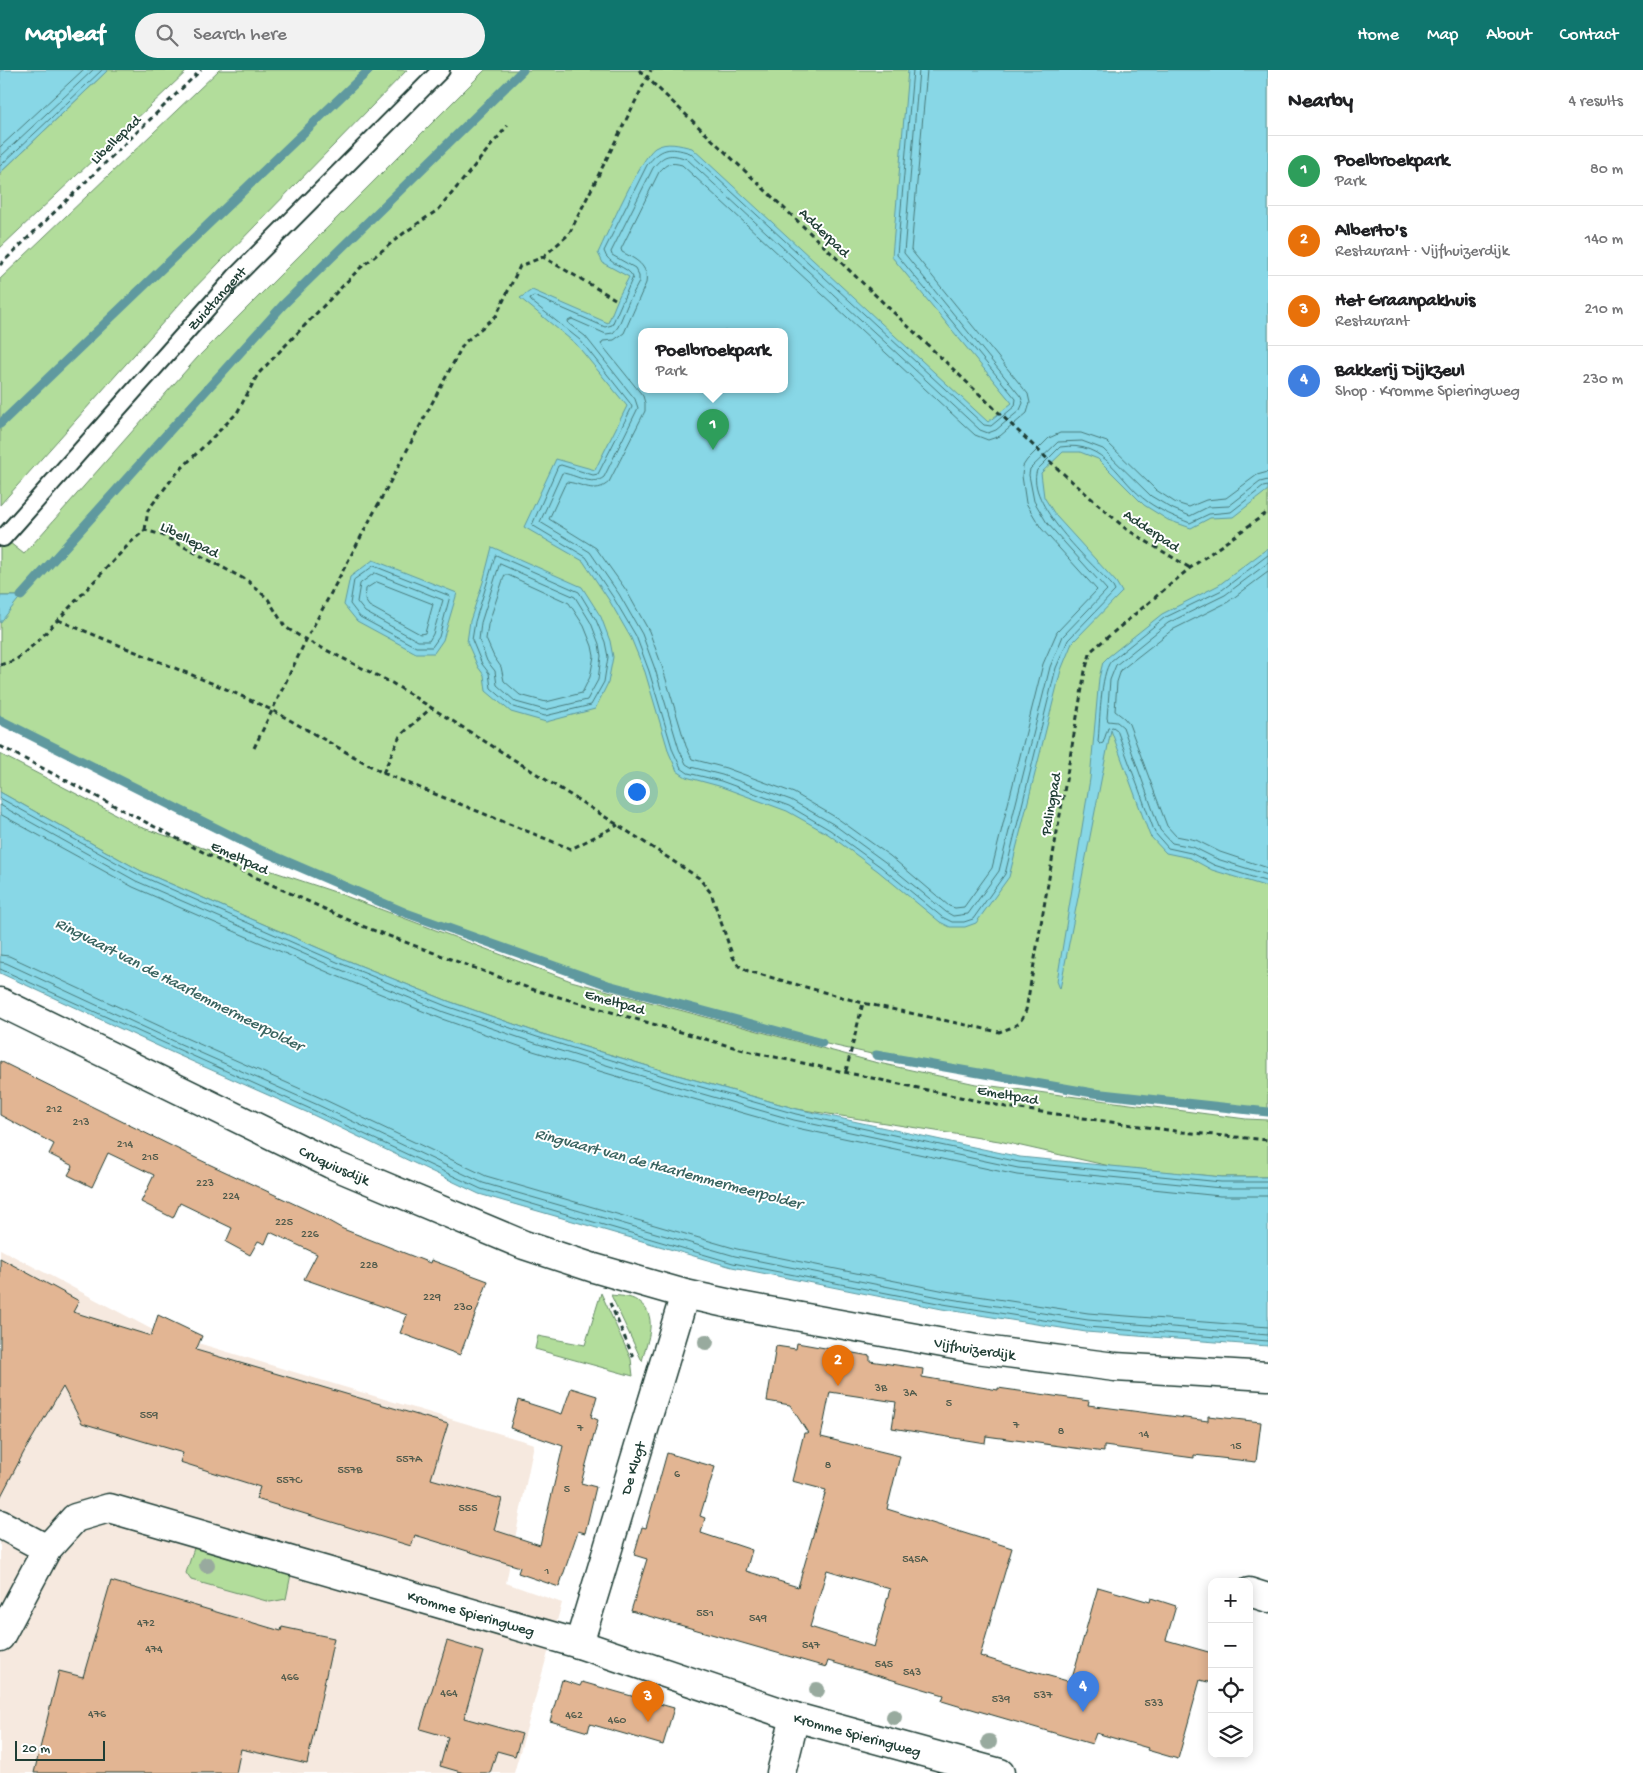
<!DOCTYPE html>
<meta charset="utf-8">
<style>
body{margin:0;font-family:"Gochi Hand",sans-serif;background:#f2f2f2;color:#202124}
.controls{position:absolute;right:15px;bottom:15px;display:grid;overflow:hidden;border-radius:10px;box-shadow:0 2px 12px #0003}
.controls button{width:45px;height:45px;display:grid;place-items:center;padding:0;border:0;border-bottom:1px solid #e0e0e0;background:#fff;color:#202124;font:25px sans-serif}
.scale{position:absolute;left:15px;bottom:12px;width:90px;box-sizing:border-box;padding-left:5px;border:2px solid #1f3d34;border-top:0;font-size:14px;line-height:18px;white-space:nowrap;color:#1f3d34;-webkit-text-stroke:4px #fff;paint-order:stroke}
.you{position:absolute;left:636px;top:721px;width:18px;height:18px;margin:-12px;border:4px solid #fff;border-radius:50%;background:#1a73e8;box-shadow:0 0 0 8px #1a73e833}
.badge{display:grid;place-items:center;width:32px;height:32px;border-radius:50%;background:#0f766e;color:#fff;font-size:16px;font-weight:700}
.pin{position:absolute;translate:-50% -41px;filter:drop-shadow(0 1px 2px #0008)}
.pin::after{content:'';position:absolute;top:26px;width:18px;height:15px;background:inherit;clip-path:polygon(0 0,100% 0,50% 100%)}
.popup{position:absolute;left:638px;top:258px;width:150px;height:65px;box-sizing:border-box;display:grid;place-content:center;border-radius:10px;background:#fff;filter:drop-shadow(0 1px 4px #0005);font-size:16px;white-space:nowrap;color:#757577}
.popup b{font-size:19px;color:#202124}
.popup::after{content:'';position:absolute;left:50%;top:100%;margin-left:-10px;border:10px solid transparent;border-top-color:#fff}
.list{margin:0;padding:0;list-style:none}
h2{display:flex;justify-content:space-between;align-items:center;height:65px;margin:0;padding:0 20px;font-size:21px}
h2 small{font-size:16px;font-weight:400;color:#757577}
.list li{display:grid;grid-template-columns:32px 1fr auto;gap:15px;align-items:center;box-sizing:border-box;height:70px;padding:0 20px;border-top:1px solid #e0e0e0}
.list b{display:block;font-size:19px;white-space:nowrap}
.list p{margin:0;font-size:16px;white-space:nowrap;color:#757577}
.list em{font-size:16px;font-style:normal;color:#757577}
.icon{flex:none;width:28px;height:28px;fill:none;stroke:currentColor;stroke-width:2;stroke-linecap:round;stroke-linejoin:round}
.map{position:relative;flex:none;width:1268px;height:1703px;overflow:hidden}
header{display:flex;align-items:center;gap:30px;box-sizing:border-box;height:70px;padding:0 25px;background:#0f766e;color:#fff}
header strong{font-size:24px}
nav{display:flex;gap:28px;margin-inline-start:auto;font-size:18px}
.search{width:350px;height:45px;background:#f2f2f2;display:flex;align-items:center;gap:12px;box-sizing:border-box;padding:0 18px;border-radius:28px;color:#757577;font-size:19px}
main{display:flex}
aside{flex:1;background:#fff}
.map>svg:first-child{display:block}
.built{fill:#f6e9df}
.green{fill:#b2dd9b;stroke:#688d68;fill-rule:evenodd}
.water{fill:#88d7e6;stroke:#5e999f;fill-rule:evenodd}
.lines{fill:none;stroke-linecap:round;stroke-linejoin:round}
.shore{stroke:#497b7b;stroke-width:1}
.stream{stroke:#5e999f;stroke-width:9}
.building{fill:#e2b593;stroke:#1f3d34;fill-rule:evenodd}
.service-casing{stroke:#1f3d34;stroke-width:20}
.minor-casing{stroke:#1f3d34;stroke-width:31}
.tertiary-casing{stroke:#1f3d34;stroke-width:31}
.path{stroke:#1f3d34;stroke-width:3;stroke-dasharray:5 4;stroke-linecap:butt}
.service{stroke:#fff;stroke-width:16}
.minor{stroke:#fff;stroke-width:28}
.tertiary{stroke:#fff;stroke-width:28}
.tree{fill:#98aa9e}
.labels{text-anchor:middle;stroke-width:4;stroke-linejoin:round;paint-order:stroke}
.number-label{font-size:12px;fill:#505b4c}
.street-label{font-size:15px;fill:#1f3d34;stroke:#fff}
.water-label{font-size:16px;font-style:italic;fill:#396460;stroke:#fff}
</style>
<header>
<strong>Mapleaf</strong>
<div class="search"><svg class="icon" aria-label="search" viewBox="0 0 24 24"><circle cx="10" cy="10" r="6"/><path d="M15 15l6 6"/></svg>Search here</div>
<nav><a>Home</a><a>Map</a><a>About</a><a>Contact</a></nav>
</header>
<main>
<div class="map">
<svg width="1268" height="1703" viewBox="0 0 1268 1703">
<rect width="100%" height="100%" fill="#fff"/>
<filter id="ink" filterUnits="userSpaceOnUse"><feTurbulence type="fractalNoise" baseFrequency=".02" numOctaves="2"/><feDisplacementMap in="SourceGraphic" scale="10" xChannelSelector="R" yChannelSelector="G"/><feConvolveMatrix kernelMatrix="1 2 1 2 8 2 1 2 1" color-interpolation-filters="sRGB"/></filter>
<g filter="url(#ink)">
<!-- built -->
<path class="built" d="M0 1179 151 1259 534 1374 506 1513 562 1533 514 1703H0Z"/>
<!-- green -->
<path class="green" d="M108 0H188L0 178V103Z
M219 0H407L184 229 0 435V209Z
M485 0H1268V1042L1093 1023 876 985 822 973 608 915 406 843 258 779 0 650V550L20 526H0V465L24 484 197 288ZM642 261H784V319H642Z
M0 684 140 757 332 821 571 911 874 992 976 1014 1246 1049 1268 1050V1107H1222L1114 1097 999 1071 797 1039 674 1004 539 963 448 931 339 887 141 801 0 722Z
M601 1223 631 1289 633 1306 535 1279 538 1266 585 1275Z
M611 1225C618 1226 631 1226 637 1231 660 1244 647 1271 642 1291Z
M195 1475 291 1504 286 1529 270 1532 191 1510 186 1503Z"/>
<!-- water -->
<path class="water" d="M0 0H108L0 103Z
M908 0H1268V420L1233 447 1210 448 1191 458 1168 450 1144 435 1098 389 1080 382H1063L1041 403 1044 427 1056 446 1116 512 1122 522 1072 573 1061 600 1009 807 976 853 965 857H950L940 852 878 801 828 764 787 741 719 716 686 707 677 701 669 683 645 602 631 568 609 530 583 491 524 457 556 389 595 400 627 336 576 274 520 228 532 220 608 253 619 226 629 207 603 193 598 183C607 164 641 87 655 78 667 71 679 75 692 78L988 352 1012 333 892 187ZM642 261H784V319H642Z
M492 477 582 517 601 547 610 571 613 587 608 613 595 639 546 652 511 642 486 621 484 605 478 597 467 572 470 551 483 512Z
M1268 478V817L1212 800 1190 788 1166 783 1150 766 1111 660 1060 919 1057 911 1090 709 1099 608 1103 592 1108 587 1162 544 1219 515Z
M373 490 457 523 443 570 434 583H416L357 551 344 535 350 507Z
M0 526H21L0 553Z
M0 722 141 801 339 887 448 931 539 963 674 1004 797 1039 1020 1087 1222 1107H1268V1276L1086 1262 942 1239 732 1197 479 1124 313 1045 171 982 0 903Z"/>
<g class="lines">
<!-- shore -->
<path class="shore" d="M913 0 897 185 1016 329 1015 336 991 356 984 355 690 83C669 76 661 78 647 95L604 181C608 196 627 195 633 207L612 255 605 257 534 226 530 228 531 231 580 270 630 333 632 337 598 404 593 405 561 395 558 396 532 455 586 487 613 527 636 566 649 601 673 681 681 698 688 703 721 711 789 736 830 760 881 797 942 847 952 852H964L973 849 1005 804 1056 598 1068 570 1115 521 1112 515C1090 492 1025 433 1037 400L1060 377C1107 370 1117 410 1148 432 1161 441 1175 447 1190 453L1209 444 1231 442 1263 417 1268 416
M919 0 904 183 1021 327 1023 333 1020 340 996 360 988 363 980 360 687 89C670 83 664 84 653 98L611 182 612 185 635 198 639 206V212L629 231 618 257 613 263 606 264 572 249 568 251 569 254 585 266 635 329 638 338 604 407C592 417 575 404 562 403L540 452 590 482 619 524 642 564 655 599 679 679 686 694 691 697 722 705 791 730 833 754 885 792 946 842 953 846 968 844 999 801 1050 597 1063 566 1107 520 1047 453 1034 431 1029 405 1030 399 1058 372 1082 371 1103 379 1151 426 1173 439 1190 446 1208 437 1229 436 1260 412 1268 410
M927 0 911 180 1028 324 1030 333 1027 343 1000 366 988 370 975 365 682 95C671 92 667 93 659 102L621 179 622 182C635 189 649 195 646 213L624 263 614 270 603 271 601 274 643 326 645 333V341L609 412C595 425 582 413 566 412L549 449 596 478 626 520 649 561 662 596 686 676 692 689 726 698 794 723 837 748 890 786 949 836 955 838 964 837 992 798 1043 594 1057 562 1097 520 1041 458 1026 433 1022 406 1023 396 1027 390 1049 368 1060 363H1081L1107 372 1156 420 1176 433 1189 437 1206 430 1226 428 1257 405 1268 402
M0 77 83 0
M0 87 93 0
M0 96 102 0
M496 485 579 522 596 550 605 572 608 587 604 612 591 635 545 646 513 637 491 618 489 603 482 594 472 570 475 552Z
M1268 485 1222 520 1164 548 1111 591C1100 604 1100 653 1098 672L1100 674 1103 673 1108 658 1113 657 1117 660 1155 763 1168 778 1191 783 1214 795 1268 812
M1268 493 1225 525 1168 553 1116 595 1110 610 1107 648 1108 651 1117 652 1123 657 1160 760 1172 773 1193 777 1217 789 1268 805
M500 494 575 527 591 553 599 574 601 586 598 610 587 630 545 640 516 632 497 615 495 601 487 591 479 570 481 553Z
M374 496 450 526 439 567 432 577H416L360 547 350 534 354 510Z
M1268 502 1228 532 1172 560 1121 600 1117 612 1115 641 1124 648 1129 654 1167 756 1176 766 1196 770 1220 782 1268 798
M375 503 443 530 433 564 429 571H418L365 542 357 532 360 514Z
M505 505H508L569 533 584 556 592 576 594 586 590 607 582 623 546 632 520 625 504 611 501 597 494 587 486 569 488 555Z
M377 512 433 534 425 563 420 564 369 536 365 530 366 519Z
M0 728 139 805 337 892 446 936 537 967 673 1009 796 1044 1019 1092 1221 1112H1268
M0 735 136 811 334 897 444 942 535 973 671 1015 794 1050 1018 1098 1221 1118H1268
M0 744 133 817 332 904 442 949 533 981 669 1022 792 1057 1017 1105 1220 1126H1268
M0 885 9 886 179 965 321 1028 486 1106 737 1179 945 1221 1088 1243 1268 1257
M0 892 6 893 176 972 318 1035 483 1113 735 1186 944 1228 1088 1250 1268 1265
M0 899 315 1041 481 1119 733 1193 943 1234 1087 1257 1268 1271"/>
<!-- stream -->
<path class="stream" d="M0 354 369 0
M21 526 283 235 523 0
M0 650 258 779 406 843 608 915 822 973
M876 985 1093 1023 1268 1042"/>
</g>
<!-- building -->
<path class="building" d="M0 991 198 1089 318 1145 343 1159 430 1193 431 1190 488 1211 460 1285 400 1263 407 1245 304 1209 317 1184 270 1162 265 1174 258 1171 250 1185 226 1172 232 1158 180 1133 173 1148 141 1132 154 1105 108 1083 92 1117 68 1105 73 1096 49 1084 54 1074 0 1045Z
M0 1188 79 1231 73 1242 151 1266 158 1245 202 1266 196 1280 448 1354 431 1409 502 1429 494 1460 540 1475 563 1376 510 1358 518 1330 562 1344 571 1318 597 1326 591 1347 598 1350 581 1413 596 1417 585 1463 578 1461 559 1517 518 1503 520 1497 415 1465 411 1476 256 1429 260 1417 180 1392 183 1383 82 1353 63 1317 24 1382 0 1428Z
M797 1273 870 1286V1291L923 1299 922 1307 998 1320V1318L1089 1331 1088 1335 1208 1351V1346L1261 1352 1256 1392 1194 1385V1388L1104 1376V1382L986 1366 985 1373 892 1358 896 1332 830 1322 821 1367 900 1386 887 1439 1012 1478 980 1586 1031 1602V1601L1071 1612 1098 1517 1150 1532 1151 1528 1176 1536 1166 1570 1212 1583V1613L1200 1610 1178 1689 1147 1680 1148 1678 1096 1663 1092 1674 965 1637V1638L942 1631 944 1625 828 1591 826 1597 631 1541 647 1489 634 1485 642 1457 646 1458 667 1383 715 1397 700 1446 705 1448 701 1463 752 1480 746 1501 798 1517 826 1420 792 1411 804 1363H808L790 1335 767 1331 776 1276 796 1279ZM827 1500 890 1519 874 1577 810 1557Z
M111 1511 281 1561 282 1557 334 1568 307 1694 241 1679 236 1703H34L59 1601 83 1607Z
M447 1571 483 1582 464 1648 522 1664 515 1686 497 1681 490 1703H464L440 1696 448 1667 420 1659Z
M562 1610 580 1616 582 1612 674 1638 663 1675 590 1654 588 1662 550 1651Z"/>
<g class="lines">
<defs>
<g id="service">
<path id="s1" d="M3 468 235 207 441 0"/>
</g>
<g id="minor">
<path d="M0 1454 47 1479"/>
<path d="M1249 1522 1268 1528"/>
<path id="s2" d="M0 1567 47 1479 75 1448 109 1438 579 1574 795 1647 1000 1703"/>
<path id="s3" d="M579 1574 685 1224"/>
<path d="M781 1703 795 1647"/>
</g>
<g id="tertiary">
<path id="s4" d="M0 932 331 1094 524 1175 594 1198 685 1224 735 1235 976 1279 1115 1297 1268 1306"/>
</g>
</defs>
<!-- service casing -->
<use href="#service" class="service-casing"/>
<!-- minor casing -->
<use href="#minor" class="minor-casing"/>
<!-- tertiary casing -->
<use href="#tertiary" class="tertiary-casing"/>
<!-- path -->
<path class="path" d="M639 0 1058 399 1126 459 1190 498
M543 187 569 164 651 0
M0 195 201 0
M145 460 148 440 175 405 237 343 258 304 359 199 404 163 439 139 508 55
M58 550 226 619 272 640 383 703 400 666 431 638
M0 595 16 590 39 570 131 472 145 460 162 465 248 511 268 529 285 557 306 570 392 613 618 755 699 808 711 823 733 887 738 895 748 901 863 933 999 962C1015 956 1020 956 1026 940L1085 601 1091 581 1190 498 1268 442
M0 676 224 793 362 856 531 919 747 981 1006 1037 1182 1062 1268 1070
M254 678 306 570 464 273 496 246 520 196 543 187 615 229
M383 703 571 779 618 755
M846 1001 863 933
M610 1233 634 1289"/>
<!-- service -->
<use href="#service" class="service"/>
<!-- minor -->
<use href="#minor" class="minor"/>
<!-- tertiary -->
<use href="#tertiary" class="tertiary"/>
</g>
<!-- trees -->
<g class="tree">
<circle cx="706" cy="1272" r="8"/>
<circle cx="207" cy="1495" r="8"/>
<circle cx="817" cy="1620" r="8"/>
<circle cx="894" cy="1647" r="8"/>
<circle cx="989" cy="1672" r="8"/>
</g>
</g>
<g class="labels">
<!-- number labels -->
<g class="number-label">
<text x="54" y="1042">212</text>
<text x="81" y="1055">213</text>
<text x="125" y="1077">214</text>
<text x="150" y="1090">215</text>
<text x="205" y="1116">223</text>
<text x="231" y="1129">224</text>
<text x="284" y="1155">225</text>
<text x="310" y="1167">226</text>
<text x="369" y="1198">228</text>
<text x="432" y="1230">229</text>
<text x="463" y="1240">230</text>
<text x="881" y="1321">3B</text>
<text x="910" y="1326">3A</text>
<text x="949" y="1336">5</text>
<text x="149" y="1348">559</text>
<text x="1016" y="1358">7</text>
<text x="580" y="1361">7</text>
<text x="1061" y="1364">8</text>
<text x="1144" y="1367">14</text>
<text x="1236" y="1379">15</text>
<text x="409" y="1392">557A</text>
<text x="828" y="1398">8</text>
<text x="350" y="1403">557B</text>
<text x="677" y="1407">6</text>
<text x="289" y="1413">557C</text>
<text x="567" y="1422">5</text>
<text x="468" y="1441">555</text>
<text x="915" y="1492">545A</text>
<text x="547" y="1504">1</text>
<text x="705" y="1546">551</text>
<text x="758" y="1551">549</text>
<text x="146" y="1556">472</text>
<text x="811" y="1578">547</text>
<text x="154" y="1582">474</text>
<text x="884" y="1597">545</text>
<text x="912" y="1605">543</text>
<text x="290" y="1610">466</text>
<text x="449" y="1626">464</text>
<text x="1043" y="1628">537</text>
<text x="1001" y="1632">539</text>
<text x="1154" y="1636">533</text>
<text x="97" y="1647">476</text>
<text x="574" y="1648">462</text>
<text x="617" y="1653">460</text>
</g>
<!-- street labels -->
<g class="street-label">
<text transform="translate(115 69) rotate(-44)" y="5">Libellepad</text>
<text transform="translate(825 162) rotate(44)" y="5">Adderpad</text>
<text dy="5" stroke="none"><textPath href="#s1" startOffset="321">Zuidtangent</textPath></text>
<text transform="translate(1152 460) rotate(34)" y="5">Adderpad</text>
<text transform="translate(190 469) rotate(27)" y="5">Libellepad</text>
<text transform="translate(1050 734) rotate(-80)" y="5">Palingpad</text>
<text transform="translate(240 787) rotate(25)" y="5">Emeltpad</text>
<text transform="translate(615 931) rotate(16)" y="5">Emeltpad</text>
<text transform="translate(1008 1024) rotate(10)" y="5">Emeltpad</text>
<text dy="5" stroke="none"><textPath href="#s4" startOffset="372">Cruquiusdijk</textPath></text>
<text dy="5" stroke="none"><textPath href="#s4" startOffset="1041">Vijfhuizerdijk</textPath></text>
<text dy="5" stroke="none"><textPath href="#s3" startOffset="184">De Klugt</textPath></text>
<text dy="5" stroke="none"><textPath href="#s2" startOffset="554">Kromme Spieringweg</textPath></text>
<text dy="5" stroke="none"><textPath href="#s2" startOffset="959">Kromme Spieringweg</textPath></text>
</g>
<!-- water labels -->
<g class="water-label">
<text transform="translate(180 913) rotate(27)" y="6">Ringvaart van de Haarlemmermeerpolder</text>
<text transform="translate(669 1097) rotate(15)" y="6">Ringvaart van de Haarlemmermeerpolder</text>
</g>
</g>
</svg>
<div class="controls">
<button>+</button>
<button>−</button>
<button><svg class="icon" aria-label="locate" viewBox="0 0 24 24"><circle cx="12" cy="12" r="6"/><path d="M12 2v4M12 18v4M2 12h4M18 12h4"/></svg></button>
<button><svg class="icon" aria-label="layers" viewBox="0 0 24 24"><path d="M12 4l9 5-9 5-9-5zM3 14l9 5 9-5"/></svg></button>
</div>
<div class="scale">20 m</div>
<div class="you"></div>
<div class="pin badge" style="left:713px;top:380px;background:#2e9e5b">1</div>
<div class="popup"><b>Poelbroekpark</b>Park</div>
<div class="pin badge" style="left:838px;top:1316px;background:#e8710a">2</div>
<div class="pin badge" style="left:648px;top:1652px;background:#e8710a">3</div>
<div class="pin badge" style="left:1083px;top:1642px;background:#3f7fe0">4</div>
</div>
<aside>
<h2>Nearby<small>4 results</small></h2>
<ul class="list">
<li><span class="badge" style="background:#2e9e5b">1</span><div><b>Poelbroekpark</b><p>Park</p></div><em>80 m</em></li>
<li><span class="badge" style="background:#e8710a">2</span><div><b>Alberto's</b><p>Restaurant · Vijfhuizerdijk</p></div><em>140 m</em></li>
<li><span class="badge" style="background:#e8710a">3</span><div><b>Het Graanpakhuis</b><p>Restaurant</p></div><em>210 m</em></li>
<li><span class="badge" style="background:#3f7fe0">4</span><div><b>Bakkerij Dijkzeul</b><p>Shop · Kromme Spieringweg</p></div><em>230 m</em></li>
</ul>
</aside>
</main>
